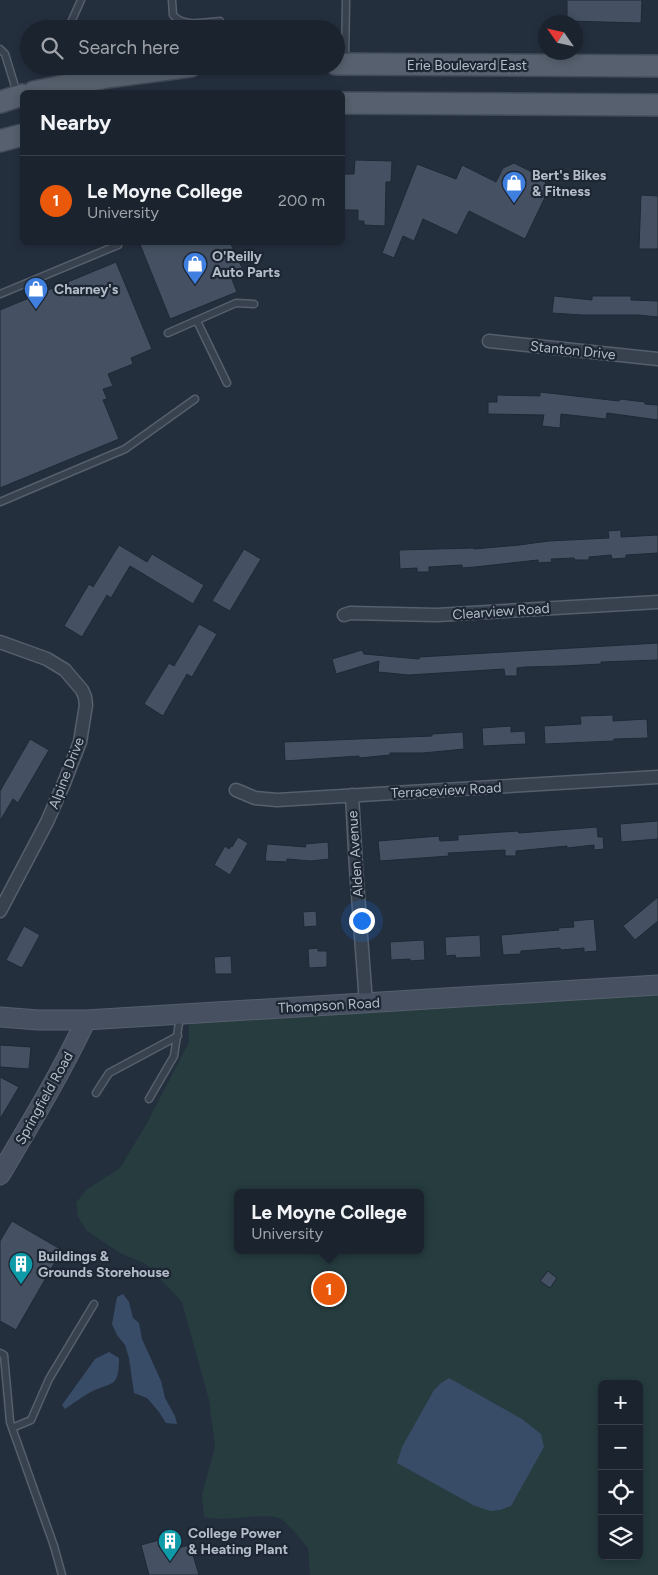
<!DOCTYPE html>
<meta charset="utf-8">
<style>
body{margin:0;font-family:Figtree,sans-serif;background:#242b36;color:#f1f3f6}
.controls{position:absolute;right:15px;bottom:15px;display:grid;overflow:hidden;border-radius:8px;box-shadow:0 2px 8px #0003}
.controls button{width:45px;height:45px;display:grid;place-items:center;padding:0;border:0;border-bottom:1px solid #39404a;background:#1b232e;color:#f1f3f6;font:25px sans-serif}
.compass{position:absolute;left:538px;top:15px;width:45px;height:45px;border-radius:50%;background:#1b232e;box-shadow:0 2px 8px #0003;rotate:304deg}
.you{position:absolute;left:361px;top:920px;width:18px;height:18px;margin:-12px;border:4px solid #fff;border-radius:50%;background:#1a73e8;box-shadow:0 0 0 8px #1a73e833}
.badge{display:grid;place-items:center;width:32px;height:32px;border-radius:50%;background:#ea580c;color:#fff;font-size:16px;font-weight:700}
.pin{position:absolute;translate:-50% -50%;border:2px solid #fff;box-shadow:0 1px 5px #0006}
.popup{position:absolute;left:234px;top:1189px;width:190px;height:65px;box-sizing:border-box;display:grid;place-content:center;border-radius:8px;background:#1b232e;filter:drop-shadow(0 1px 4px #0005);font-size:16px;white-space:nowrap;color:#a0a4aa}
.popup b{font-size:19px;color:#f1f3f6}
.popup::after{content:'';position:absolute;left:50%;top:100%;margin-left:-10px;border:10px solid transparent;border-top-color:#1b232e}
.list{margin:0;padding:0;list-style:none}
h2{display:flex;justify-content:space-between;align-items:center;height:65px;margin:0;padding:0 20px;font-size:21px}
h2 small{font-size:16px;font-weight:400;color:#a0a4aa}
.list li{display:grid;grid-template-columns:32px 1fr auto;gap:15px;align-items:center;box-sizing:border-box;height:90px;padding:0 20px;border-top:1px solid #39404a}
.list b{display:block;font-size:19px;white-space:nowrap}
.list p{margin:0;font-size:16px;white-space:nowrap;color:#a0a4aa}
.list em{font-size:16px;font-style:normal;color:#a0a4aa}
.icon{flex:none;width:28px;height:28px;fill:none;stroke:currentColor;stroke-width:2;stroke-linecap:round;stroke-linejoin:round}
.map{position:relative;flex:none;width:658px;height:1575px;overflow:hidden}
.search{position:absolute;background:#1b232e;box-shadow:0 2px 8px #0003;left:20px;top:20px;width:325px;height:55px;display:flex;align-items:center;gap:12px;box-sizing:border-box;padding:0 18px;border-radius:28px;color:#a0a4aa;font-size:19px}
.panel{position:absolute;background:#1b232e;box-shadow:0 2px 8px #0003;left:20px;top:90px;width:325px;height:155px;border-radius:8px}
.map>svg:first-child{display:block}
.green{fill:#263c3f;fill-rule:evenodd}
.water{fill:#394c67}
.building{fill:#455162;stroke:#1f2835}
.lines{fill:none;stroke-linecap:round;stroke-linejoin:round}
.lane-casing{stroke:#565f6c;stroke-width:9}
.street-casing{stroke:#565f6c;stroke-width:15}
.secondary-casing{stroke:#565f6c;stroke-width:21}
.primary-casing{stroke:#414a57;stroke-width:24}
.lane{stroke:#38414e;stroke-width:6}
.street{stroke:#38414e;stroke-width:12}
.secondary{stroke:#465061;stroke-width:19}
.primary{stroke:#56606e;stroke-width:21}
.labels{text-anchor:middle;stroke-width:4.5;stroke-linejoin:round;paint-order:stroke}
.street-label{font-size:14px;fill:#b4bcc9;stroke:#1d2633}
.poi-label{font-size:14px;font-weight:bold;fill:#b4bcc9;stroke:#1d2633;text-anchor:start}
</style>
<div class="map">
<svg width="658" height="1575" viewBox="0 0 658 1575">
<rect width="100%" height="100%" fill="#242f3e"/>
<!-- green -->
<path class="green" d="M658 993V1575H310L308 1548C302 1541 289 1524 281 1519 266 1511 224 1523 204 1517L202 1495 215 1446 209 1400 182 1302 146 1264 120 1253 87 1231 78 1217 76 1203 86 1190 120 1168 147 1123 189 1042V1024ZM238 1193H420V1250H238ZM602 1384H639V1556H602Z"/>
<!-- water -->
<path class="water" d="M123 1294 129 1302 133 1318 139 1323 142 1339 161 1381 165 1398 175 1416 177 1424 166 1423 159 1412 147 1398 134 1393 129 1358 125 1345 117 1335 112 1324 117 1297Z
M109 1352 119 1358C119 1390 111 1381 89 1393 81 1398 73 1403 65 1409L62 1405 95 1359Z
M449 1378 522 1419 541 1434 544 1447 511 1506 500 1510 490 1511 473 1505 397 1463 402 1447 434 1390 441 1383Z"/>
<!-- building -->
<path class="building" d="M567 0H642L641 23 567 21Z
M355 160 392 161 391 182H386L385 226 364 225V221H358V210H342V174H354Z
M514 163 544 178 548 191 525 239 469 211 457 235 423 219 414 241 403 236 394 258 382 253 417 164 456 179 462 165 496 182 503 168Z
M641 195 658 196V249H639Z
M139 242H230L244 272 231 277 237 292 170 319Z
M116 262 152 349 131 358 133 364 108 374 113 386 103 389 107 399 103 400 119 439 0 488V310Z
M554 296 592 300V296H631V300L658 301V317L638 315H582L552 313Z
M540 392 619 401 620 399 645 402V404L658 405V420L607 413 606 419 561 414 560 428 542 426 544 415 488 414V402H497V395L540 396Z
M621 530V537L658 535V553L626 555V558L612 559 611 555 589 557V560H575L574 558 551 559 552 562 538 563V560L475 567 462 568V565L429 567V572H417V568L400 569 399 550 474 548V549L519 545 549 541 609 538 608 531Z
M119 545 147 562 152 554 204 585 193 604 130 566 111 598 107 595 82 637 64 626 89 584 93 587Z
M244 549 261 559 230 611 212 601Z
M199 624 217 634 192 677 187 674 163 716 144 704 169 663 174 666Z
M658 643V660L601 662V664L563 666 525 667 517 668V676H505L504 669 409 675 378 672 379 661 336 674 332 659 362 650 364 654 419 659V657Z
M613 715V721L647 719 648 738 614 739V741L545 744 544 726 581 724 580 716Z
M511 726V732L525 731 526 744 483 746 482 728Z
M463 732 464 749 423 753H390V755L359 758V756L285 761 284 742 432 736V734Z
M30 739 49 750 18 803 13 799 0 821V791Z
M658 821V839L621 842 620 824Z
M597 827 598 837H603L604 849 594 850V845L567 848V846L516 851V856H505V850L448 853 449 856 380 861 378 841 439 836 440 841 458 840V835L518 831 519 833Z
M238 837 248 843 230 875 214 865 225 846 229 849 231 846 232 847Z
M328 842 329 859 311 861 287 859V862L265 861 267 844 306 847 305 844Z
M658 897V921L635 940 623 926Z
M316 911 317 926 304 927 303 912Z
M594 919 597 951 584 952V948L561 950 560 948 521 951V954L503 955 501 935 559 930 558 928 574 927 573 921Z
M24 926 40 935 22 968 6 960Z
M480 935 481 957 456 958 455 955 446 956 445 937Z
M424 940 425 960 410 961V959L391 960 390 942Z
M318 948V951H327V967L309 968 308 949Z
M231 956 232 974H215L214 957Z
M0 1045 31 1047 29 1069 0 1067Z
M0 1077 19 1087 0 1119Z
M12 1221 62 1250 16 1330 0 1321V1241Z
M548 1271 557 1278 550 1288 540 1281Z
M174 1536 178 1548 190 1545 199 1575H149L141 1545Z"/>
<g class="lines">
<defs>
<path id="lane" d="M172 0 173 15C185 28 204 22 220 21
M68 29 81 0
M0 49 5 54 17 93
M345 61 346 0
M65 66 66 82
M0 294 118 245 117 242
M197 321 227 383
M168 333 236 303 254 304
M0 502 125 449 195 399
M96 1093 109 1073 178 1036
M149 1099 174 1056 180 1016
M0 1353 4 1355 10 1422 54 1546 62 1575
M12 1428 31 1420 49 1379 94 1304"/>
<path id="street" d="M489 341 658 359
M344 615 350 613 437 615 658 602
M0 642 47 659 65 670 82 690 85 697 86 705 80 742 64 783 47 822 0 911
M236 790 255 798 277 800 658 777
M352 795 356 868 366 1003"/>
<path id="secondary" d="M0 1017 38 1020H86L658 985
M0 1175C30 1124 61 1073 86 1020"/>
<path id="primary" d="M336 64 658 66
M34 92 107 77 191 66
M0 102 22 95
M342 103 658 105
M0 141 22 135"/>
</defs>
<!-- lane casing -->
<use href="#lane" class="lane-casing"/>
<!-- street casing -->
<use href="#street" class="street-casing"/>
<!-- secondary casing -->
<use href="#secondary" class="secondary-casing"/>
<!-- primary casing -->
<use href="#primary" class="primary-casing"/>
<!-- lane -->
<use href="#lane" class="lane"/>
<!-- street -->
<use href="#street" class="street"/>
<!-- secondary -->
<use href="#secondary" class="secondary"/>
<!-- primary -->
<use href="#primary" class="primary"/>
</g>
<!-- icons -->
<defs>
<symbol id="shop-pin" viewBox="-11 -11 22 30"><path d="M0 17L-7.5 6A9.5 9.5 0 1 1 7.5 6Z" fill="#3f7fe0" stroke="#1d2633"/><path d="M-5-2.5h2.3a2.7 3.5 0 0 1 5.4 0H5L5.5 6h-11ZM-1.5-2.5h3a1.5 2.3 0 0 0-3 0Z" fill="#fff"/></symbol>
<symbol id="building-pin" viewBox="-11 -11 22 30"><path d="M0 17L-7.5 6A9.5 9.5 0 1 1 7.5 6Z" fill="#0f9aa8" stroke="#1d2633"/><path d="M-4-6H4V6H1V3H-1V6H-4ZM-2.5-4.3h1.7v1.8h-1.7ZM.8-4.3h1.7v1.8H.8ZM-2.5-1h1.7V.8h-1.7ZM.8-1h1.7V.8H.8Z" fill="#fff"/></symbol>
</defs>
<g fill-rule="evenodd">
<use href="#shop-pin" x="500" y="169" width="28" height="38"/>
<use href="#shop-pin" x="181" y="250" width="28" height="38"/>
<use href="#shop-pin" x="22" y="275" width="28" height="38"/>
<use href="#building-pin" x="7" y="1250" width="28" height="38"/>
<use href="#building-pin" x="156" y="1527" width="28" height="38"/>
</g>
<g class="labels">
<!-- street labels -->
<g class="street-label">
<text x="467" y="70">Erie Boulevard East</text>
<text transform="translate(573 350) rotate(6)" y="5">Stanton Drive</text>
<text transform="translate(501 611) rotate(-4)" y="5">Clearview Road</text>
<text transform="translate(66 773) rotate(-69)" y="5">Alpine Drive</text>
<text transform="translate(446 790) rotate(-3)" y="5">Terraceview Road</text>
<text transform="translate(355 854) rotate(-94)" y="5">Alden Avenue</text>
<text transform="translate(329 1005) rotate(-3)" y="5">Thompson Road</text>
<text transform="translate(44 1098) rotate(-61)" y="5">Springfield Road</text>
</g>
<!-- poi labels -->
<g class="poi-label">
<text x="532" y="180">Bert's Bikes<tspan x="532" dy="16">&amp; Fitness</tspan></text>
<text x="212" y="261">O'Reilly<tspan x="212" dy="16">Auto Parts</tspan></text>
<text x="54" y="294">Charney's</text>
<text x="38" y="1261">Buildings &amp;<tspan x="38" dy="16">Grounds Storehouse</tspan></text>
<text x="188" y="1538">College Power<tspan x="188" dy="16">&amp; Heating Plant</tspan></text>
</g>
</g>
</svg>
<div class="controls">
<button>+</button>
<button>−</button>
<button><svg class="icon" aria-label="locate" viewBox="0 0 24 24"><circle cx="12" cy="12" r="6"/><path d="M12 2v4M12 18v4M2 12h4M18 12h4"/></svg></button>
<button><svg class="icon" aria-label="layers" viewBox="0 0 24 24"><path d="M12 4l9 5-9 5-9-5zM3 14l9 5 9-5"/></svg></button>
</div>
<svg class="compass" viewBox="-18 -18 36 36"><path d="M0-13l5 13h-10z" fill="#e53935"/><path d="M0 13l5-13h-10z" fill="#a0a4aa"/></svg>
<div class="you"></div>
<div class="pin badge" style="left:329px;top:1289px">1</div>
<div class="popup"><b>Le Moyne College</b>University</div>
<div class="search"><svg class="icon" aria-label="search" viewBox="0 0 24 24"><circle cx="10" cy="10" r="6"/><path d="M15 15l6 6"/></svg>Search here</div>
<section class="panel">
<h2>Nearby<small></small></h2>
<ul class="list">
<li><span class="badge">1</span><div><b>Le Moyne College</b><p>University</p></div><em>200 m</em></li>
</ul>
</section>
</div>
